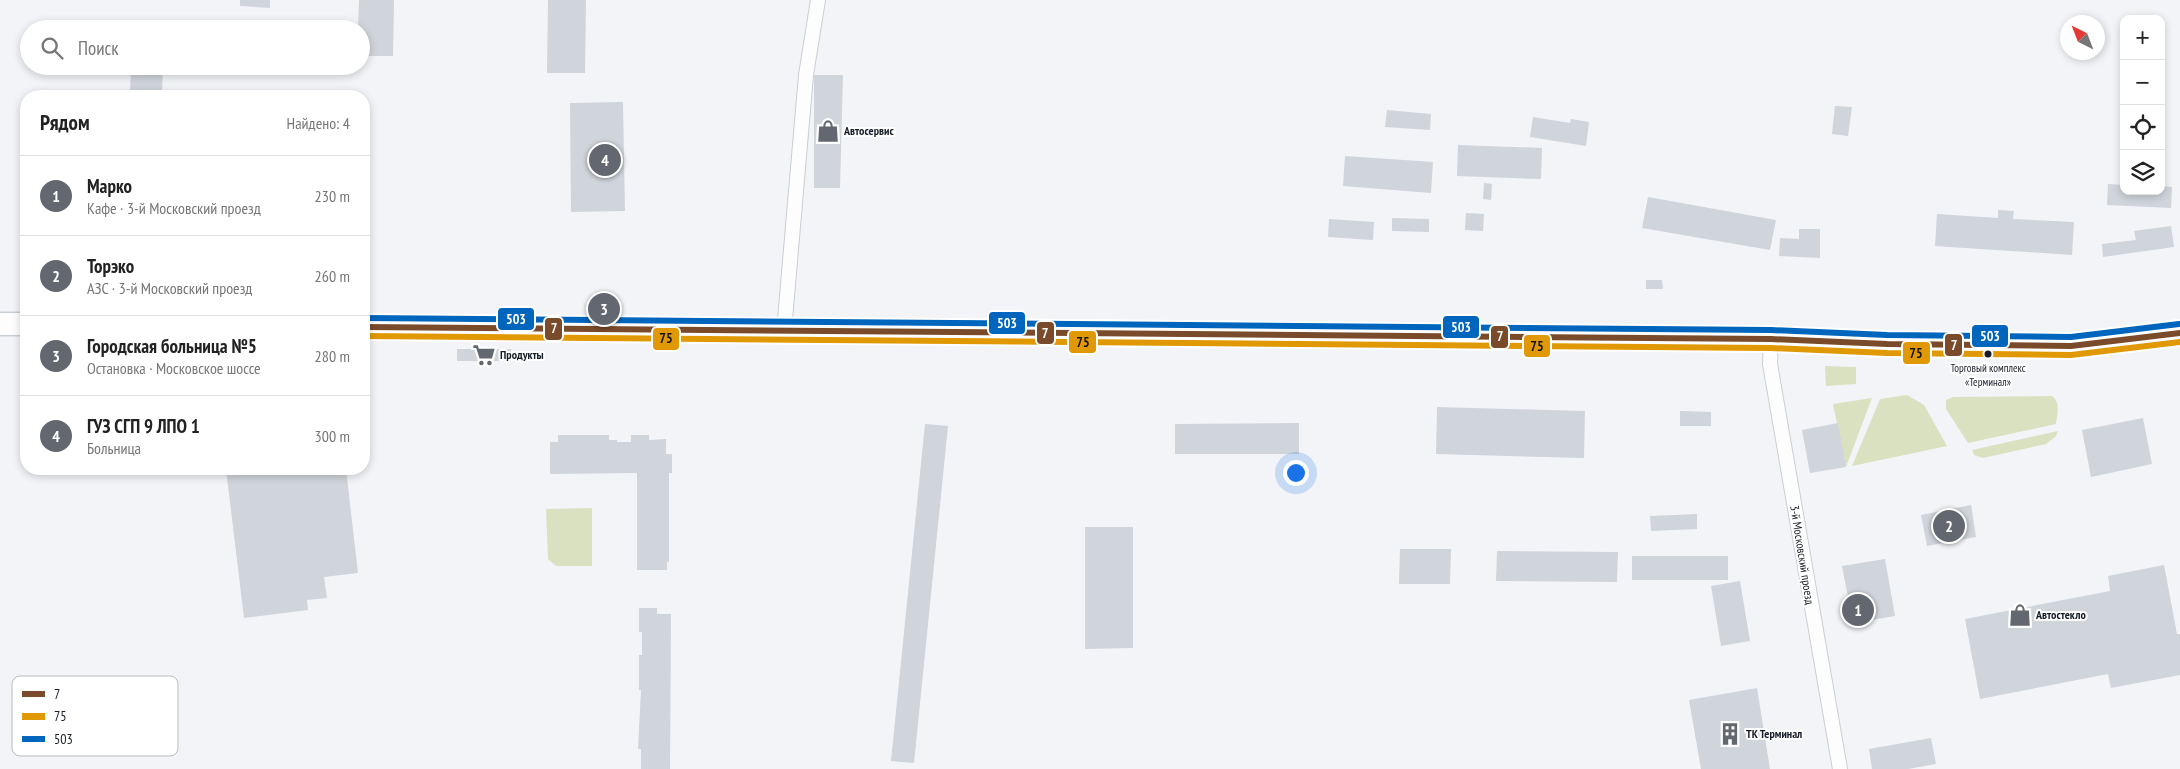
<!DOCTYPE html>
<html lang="ru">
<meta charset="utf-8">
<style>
body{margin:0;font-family:"PT Sans Narrow",sans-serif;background:#f6f6f6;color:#222}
.controls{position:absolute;right:15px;top:15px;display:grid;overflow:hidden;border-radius:10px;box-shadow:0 2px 8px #0003}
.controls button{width:45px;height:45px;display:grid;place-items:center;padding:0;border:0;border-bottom:1px solid #e0e0e0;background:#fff;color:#222;font:25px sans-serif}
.compass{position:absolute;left:2060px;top:15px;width:45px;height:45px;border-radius:50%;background:#fff;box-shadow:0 2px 8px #0003;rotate:318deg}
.you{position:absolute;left:1295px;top:472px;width:18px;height:18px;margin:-12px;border:4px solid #fff;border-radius:50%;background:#1a73e8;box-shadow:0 0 0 8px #1a73e833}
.badge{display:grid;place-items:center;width:32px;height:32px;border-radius:50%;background:#636870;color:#fff;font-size:16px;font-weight:700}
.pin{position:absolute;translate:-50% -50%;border:2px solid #fff;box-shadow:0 1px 5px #0006}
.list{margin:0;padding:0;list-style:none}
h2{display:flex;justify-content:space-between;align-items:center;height:65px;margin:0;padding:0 20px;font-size:21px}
h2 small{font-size:16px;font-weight:400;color:#767676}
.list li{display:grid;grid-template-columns:32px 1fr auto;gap:15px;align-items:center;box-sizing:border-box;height:80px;padding:0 20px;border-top:1px solid #e0e0e0}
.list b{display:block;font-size:19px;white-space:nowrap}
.list p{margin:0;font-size:16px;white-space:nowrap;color:#767676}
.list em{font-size:16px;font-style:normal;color:#767676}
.icon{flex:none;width:28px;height:28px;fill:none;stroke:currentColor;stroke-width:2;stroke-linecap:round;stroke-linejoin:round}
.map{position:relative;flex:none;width:2180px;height:769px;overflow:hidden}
.search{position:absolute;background:#fff;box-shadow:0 2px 8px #0003;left:20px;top:20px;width:350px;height:55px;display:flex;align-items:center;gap:12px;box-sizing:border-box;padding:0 18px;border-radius:28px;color:#767676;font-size:19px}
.panel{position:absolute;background:#fff;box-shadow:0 2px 8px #0003;left:20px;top:90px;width:350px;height:385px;border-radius:20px}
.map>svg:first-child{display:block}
.green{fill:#dae1c1}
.building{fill:#d0d4db}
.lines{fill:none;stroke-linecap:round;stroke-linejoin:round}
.minor-casing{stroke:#caced5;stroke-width:16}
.primary-casing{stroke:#caced5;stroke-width:25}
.minor{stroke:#fdfdfe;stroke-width:14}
.primary{stroke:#fdfdfe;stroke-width:22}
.bus-1-casing{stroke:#fff;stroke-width:10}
.bus-2-casing{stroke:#fff;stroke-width:10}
.bus-3-casing{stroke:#fff;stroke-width:10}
.bus-1{stroke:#7a4b2a;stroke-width:6}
.bus-2{stroke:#e09804;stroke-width:6}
.bus-3{stroke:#0065bd;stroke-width:6}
.bus-dot{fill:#161c27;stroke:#fff;stroke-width:2}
.labels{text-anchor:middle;stroke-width:4;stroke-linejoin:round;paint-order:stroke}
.bus-label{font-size:11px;fill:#161c27;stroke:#fff}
.poi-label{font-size:12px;font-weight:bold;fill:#161c27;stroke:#fff;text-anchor:start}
.street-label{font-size:12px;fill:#161c27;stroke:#fff}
.key{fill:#fff;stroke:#b9bbbe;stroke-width:1}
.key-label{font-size:14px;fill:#161c27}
.line-badge{stroke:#fff;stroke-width:2}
.badge-label{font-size:14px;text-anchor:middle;font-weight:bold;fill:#fff}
.pale-badge-label{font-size:14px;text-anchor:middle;font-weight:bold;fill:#111}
</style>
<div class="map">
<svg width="2180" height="769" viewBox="0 0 2180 769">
<rect width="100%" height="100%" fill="#f2f4f8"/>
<!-- green -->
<path class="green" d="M1825 366 1856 367V384L1826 386Z
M1907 395 1924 405 1947 446 1852 466 1880 399Z
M2052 396C2061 403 2057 414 2056 424L1968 443 1946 409V400L1953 397Z
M1872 398 1846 467 1833 404Z
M2058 431 2056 436 2046 444 1983 458 1974 455 1972 450Z
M592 508V566H556L548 559 546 509Z"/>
<!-- building -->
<path class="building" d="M240 0H270V8L240 6Z
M359 0H394L393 56H361V29H358Z
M548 0H586L585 73H547Z
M133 23 165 24V29H133Z
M131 66H163L162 96 130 95Z
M814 75H843L840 188H814Z
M623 102 625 211 571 212 570 103Z
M1835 106 1852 107 1848 136 1832 134Z
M1387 110 1431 114 1430 130 1385 127Z
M1533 117 1570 123 1571 119 1589 122 1586 146 1530 137Z
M1458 145 1542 148 1541 179 1457 176Z
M1345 156 1433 162 1431 193 1343 186Z
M1484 183 1492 184 1491 200 1483 199Z
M2108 184 2124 185V191H2161V186L2172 187 2171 208 2107 205Z
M1648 197 1776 220 1770 250 1642 228Z
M1998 210 2014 211 2013 219 2074 222 2072 255 1935 246 1937 214 1998 218Z
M1466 213 1484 214 1483 231 1465 230Z
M1392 218 1429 219V232L1392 231Z
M1329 219 1374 222 1373 240 1328 237Z
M2171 226 2174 247 2103 257 2102 244 2136 240 2134 231Z
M1799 229H1820V258L1779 256 1780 238 1799 239Z
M1646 280H1662L1663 289H1646Z
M457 349H511V361H457Z
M1437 407 1585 411 1584 458 1436 454Z
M1680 411 1711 412V426H1680Z
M2143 418 2152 464 2091 477 2082 430Z
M1299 423V454H1175V424Z
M1838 423 1846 467 1810 473 1802 430Z
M925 424 948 426 914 763 891 761Z
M558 435H609V440H617V442H631V435H649V440L666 439V454H672V473H669V562H667V570H637V473L550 474V442H558Z
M226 469H346L358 573 324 577 327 598 307 600 308 610 244 618Z
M1971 505 1976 537 1927 546 1921 515Z
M1697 514V529L1651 531 1650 516Z
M1085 527H1133V648L1085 649Z
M1400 549H1451L1450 584H1399Z
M1497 551 1618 552 1617 582 1496 581Z
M1632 556H1728V580H1632Z
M1885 559 1895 616 1853 623 1842 566Z
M2164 565 2177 634H2180V675L2111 688 2108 674 1980 699 1965 619 2110 591 2108 576Z
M1740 581 1750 641 1721 646 1711 586Z
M639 608H657V614H671L670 769H641V749H638L641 690H639V655H642V632H639Z
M1757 688 1770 769H1701L1689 700Z
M1931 738 1936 764 1908 769H1872L1869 749Z"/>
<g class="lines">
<defs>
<path id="minor" d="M784 331 806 75 818 0
M1771 339 1770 364 1840 769"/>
<path id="primary" d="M0 324H26
M364 327 1771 339 1887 344 2071 346 2180 333"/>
</defs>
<!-- minor casing -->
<use href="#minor" class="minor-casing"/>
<!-- primary casing -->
<use href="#primary" class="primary-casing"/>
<!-- minor -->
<use href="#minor" class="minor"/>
<!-- primary -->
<use href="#primary" class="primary"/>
<defs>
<path id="bus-1" d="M364 327 1771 339 1887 344 2071 346 2180 333"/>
<path id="bus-2" d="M364 336 1771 348 1887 353 2071 355 2180 342"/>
<path id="bus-3" d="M364 318 1771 330 1887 335 2071 337 2179 324"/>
</defs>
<!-- bus-1 casing -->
<use href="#bus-1" class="bus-1-casing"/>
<!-- bus-2 casing -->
<use href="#bus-2" class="bus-2-casing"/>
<!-- bus-3 casing -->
<use href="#bus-3" class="bus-3-casing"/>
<!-- bus-1 -->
<use href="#bus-1" class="bus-1"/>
<!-- bus-2 -->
<use href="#bus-2" class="bus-2"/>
<!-- bus-3 -->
<use href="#bus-3" class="bus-3"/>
</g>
<!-- icons -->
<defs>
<symbol id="shop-bare" viewBox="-9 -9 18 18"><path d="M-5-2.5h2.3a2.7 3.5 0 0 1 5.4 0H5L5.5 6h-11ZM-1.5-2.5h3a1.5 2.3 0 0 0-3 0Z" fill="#636870" stroke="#fff" stroke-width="2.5" paint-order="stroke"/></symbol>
<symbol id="supermarket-bare" viewBox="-9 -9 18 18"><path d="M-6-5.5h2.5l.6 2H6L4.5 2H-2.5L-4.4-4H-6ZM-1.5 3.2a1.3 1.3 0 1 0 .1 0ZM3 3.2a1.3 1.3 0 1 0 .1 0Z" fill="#636870" stroke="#fff" stroke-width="2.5" paint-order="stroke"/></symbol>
<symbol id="building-bare" viewBox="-9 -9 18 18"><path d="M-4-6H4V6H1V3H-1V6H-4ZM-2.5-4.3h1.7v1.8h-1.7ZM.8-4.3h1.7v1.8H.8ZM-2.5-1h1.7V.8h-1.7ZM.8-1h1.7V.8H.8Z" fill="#636870" stroke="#fff" stroke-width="2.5" paint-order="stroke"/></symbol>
</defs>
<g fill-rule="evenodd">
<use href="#shop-bare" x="812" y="115" width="32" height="32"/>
<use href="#supermarket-bare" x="468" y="339" width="32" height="32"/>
<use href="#shop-bare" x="2004" y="599" width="32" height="32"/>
<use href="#building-bare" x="1714" y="718" width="32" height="32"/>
</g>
<!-- markers -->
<circle class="bus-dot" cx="1988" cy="354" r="4.5"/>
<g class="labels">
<!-- bus labels -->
<g class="bus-label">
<text x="1988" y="372">Торговый комплекс<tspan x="1988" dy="14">«Терминал»</tspan></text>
</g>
<!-- poi labels -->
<g class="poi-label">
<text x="844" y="135">Автосервис</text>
<text x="500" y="359">Продукты</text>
<text x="2036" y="619">Автостекло</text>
<text x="1746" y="738">ТК Терминал</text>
</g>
<!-- street labels -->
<g class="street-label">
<text transform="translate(1802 555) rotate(81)" y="4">3-й Московский проезд</text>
</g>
</g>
<!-- legend -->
<rect x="12" y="676" width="166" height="80" rx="8" class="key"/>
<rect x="22" y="691" width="23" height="6" fill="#7a4b2a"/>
<rect x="22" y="713" width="23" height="7" fill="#e09804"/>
<rect x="22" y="736" width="23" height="6" fill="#0065bd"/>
<g class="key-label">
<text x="54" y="699">7</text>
<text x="54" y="721">75</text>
<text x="54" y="744">503</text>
</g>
<g class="line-badge">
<rect x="497" y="307" width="38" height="24" rx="5" fill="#0065bd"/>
<rect x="988" y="311" width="38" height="24" rx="5" fill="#0065bd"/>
<rect x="1442" y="315" width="38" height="24" rx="5" fill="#0065bd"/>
<rect x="544" y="317" width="19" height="24" rx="5" fill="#7a4b2a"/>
<rect x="1036" y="321" width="19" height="24" rx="5" fill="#7a4b2a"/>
<rect x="1971" y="324" width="38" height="24" rx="5" fill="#0065bd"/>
<rect x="1490" y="325" width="19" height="24" rx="5" fill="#7a4b2a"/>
<rect x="652" y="327" width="28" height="24" rx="5" fill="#e09804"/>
<rect x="1068" y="330" width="29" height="24" rx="5" fill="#e09804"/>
<rect x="1944" y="333" width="19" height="24" rx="5" fill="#7a4b2a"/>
<rect x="1523" y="334" width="28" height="24" rx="5" fill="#e09804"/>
<rect x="1902" y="341" width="29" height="24" rx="5" fill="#e09804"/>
</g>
<g class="badge-label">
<text x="516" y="324">503</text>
<text x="1007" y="328">503</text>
<text x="1461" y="332">503</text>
<text x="554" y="333">7</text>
<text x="1045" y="338">7</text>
<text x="1990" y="341">503</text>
<text x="1500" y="341">7</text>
<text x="1954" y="350">7</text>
</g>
<g class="pale-badge-label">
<text x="666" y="343">75</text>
<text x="1083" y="347">75</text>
<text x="1537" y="351">75</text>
<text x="1916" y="358">75</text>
</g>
</svg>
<div class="controls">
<button>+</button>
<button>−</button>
<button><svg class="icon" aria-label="locate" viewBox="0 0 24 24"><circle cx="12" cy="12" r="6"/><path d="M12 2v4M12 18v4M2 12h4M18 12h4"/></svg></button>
<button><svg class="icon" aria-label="layers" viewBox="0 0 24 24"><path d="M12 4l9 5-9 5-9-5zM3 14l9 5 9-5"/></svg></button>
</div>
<svg class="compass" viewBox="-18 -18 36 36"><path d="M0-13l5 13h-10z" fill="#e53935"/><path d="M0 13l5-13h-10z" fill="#767676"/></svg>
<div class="you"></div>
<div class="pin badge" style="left:1858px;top:610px">1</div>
<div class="pin badge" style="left:1949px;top:526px">2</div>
<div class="pin badge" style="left:604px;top:309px">3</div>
<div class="pin badge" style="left:605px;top:160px">4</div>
<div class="search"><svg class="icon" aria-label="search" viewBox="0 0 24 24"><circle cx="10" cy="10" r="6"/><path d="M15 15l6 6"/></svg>Поиск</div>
<section class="panel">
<h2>Рядом<small>Найдено: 4</small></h2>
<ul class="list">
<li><span class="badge">1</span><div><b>Марко</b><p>Кафе · 3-й Московский проезд</p></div><em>230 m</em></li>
<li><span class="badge">2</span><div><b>Торэко</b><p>АЗС · 3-й Московский проезд</p></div><em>260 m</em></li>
<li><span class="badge">3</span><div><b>Городская больница №5</b><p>Остановка · Московское шоссе</p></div><em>280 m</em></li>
<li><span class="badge">4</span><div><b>ГУЗ СГП 9 ЛПО 1</b><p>Больница</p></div><em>300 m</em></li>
</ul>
</section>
</div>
